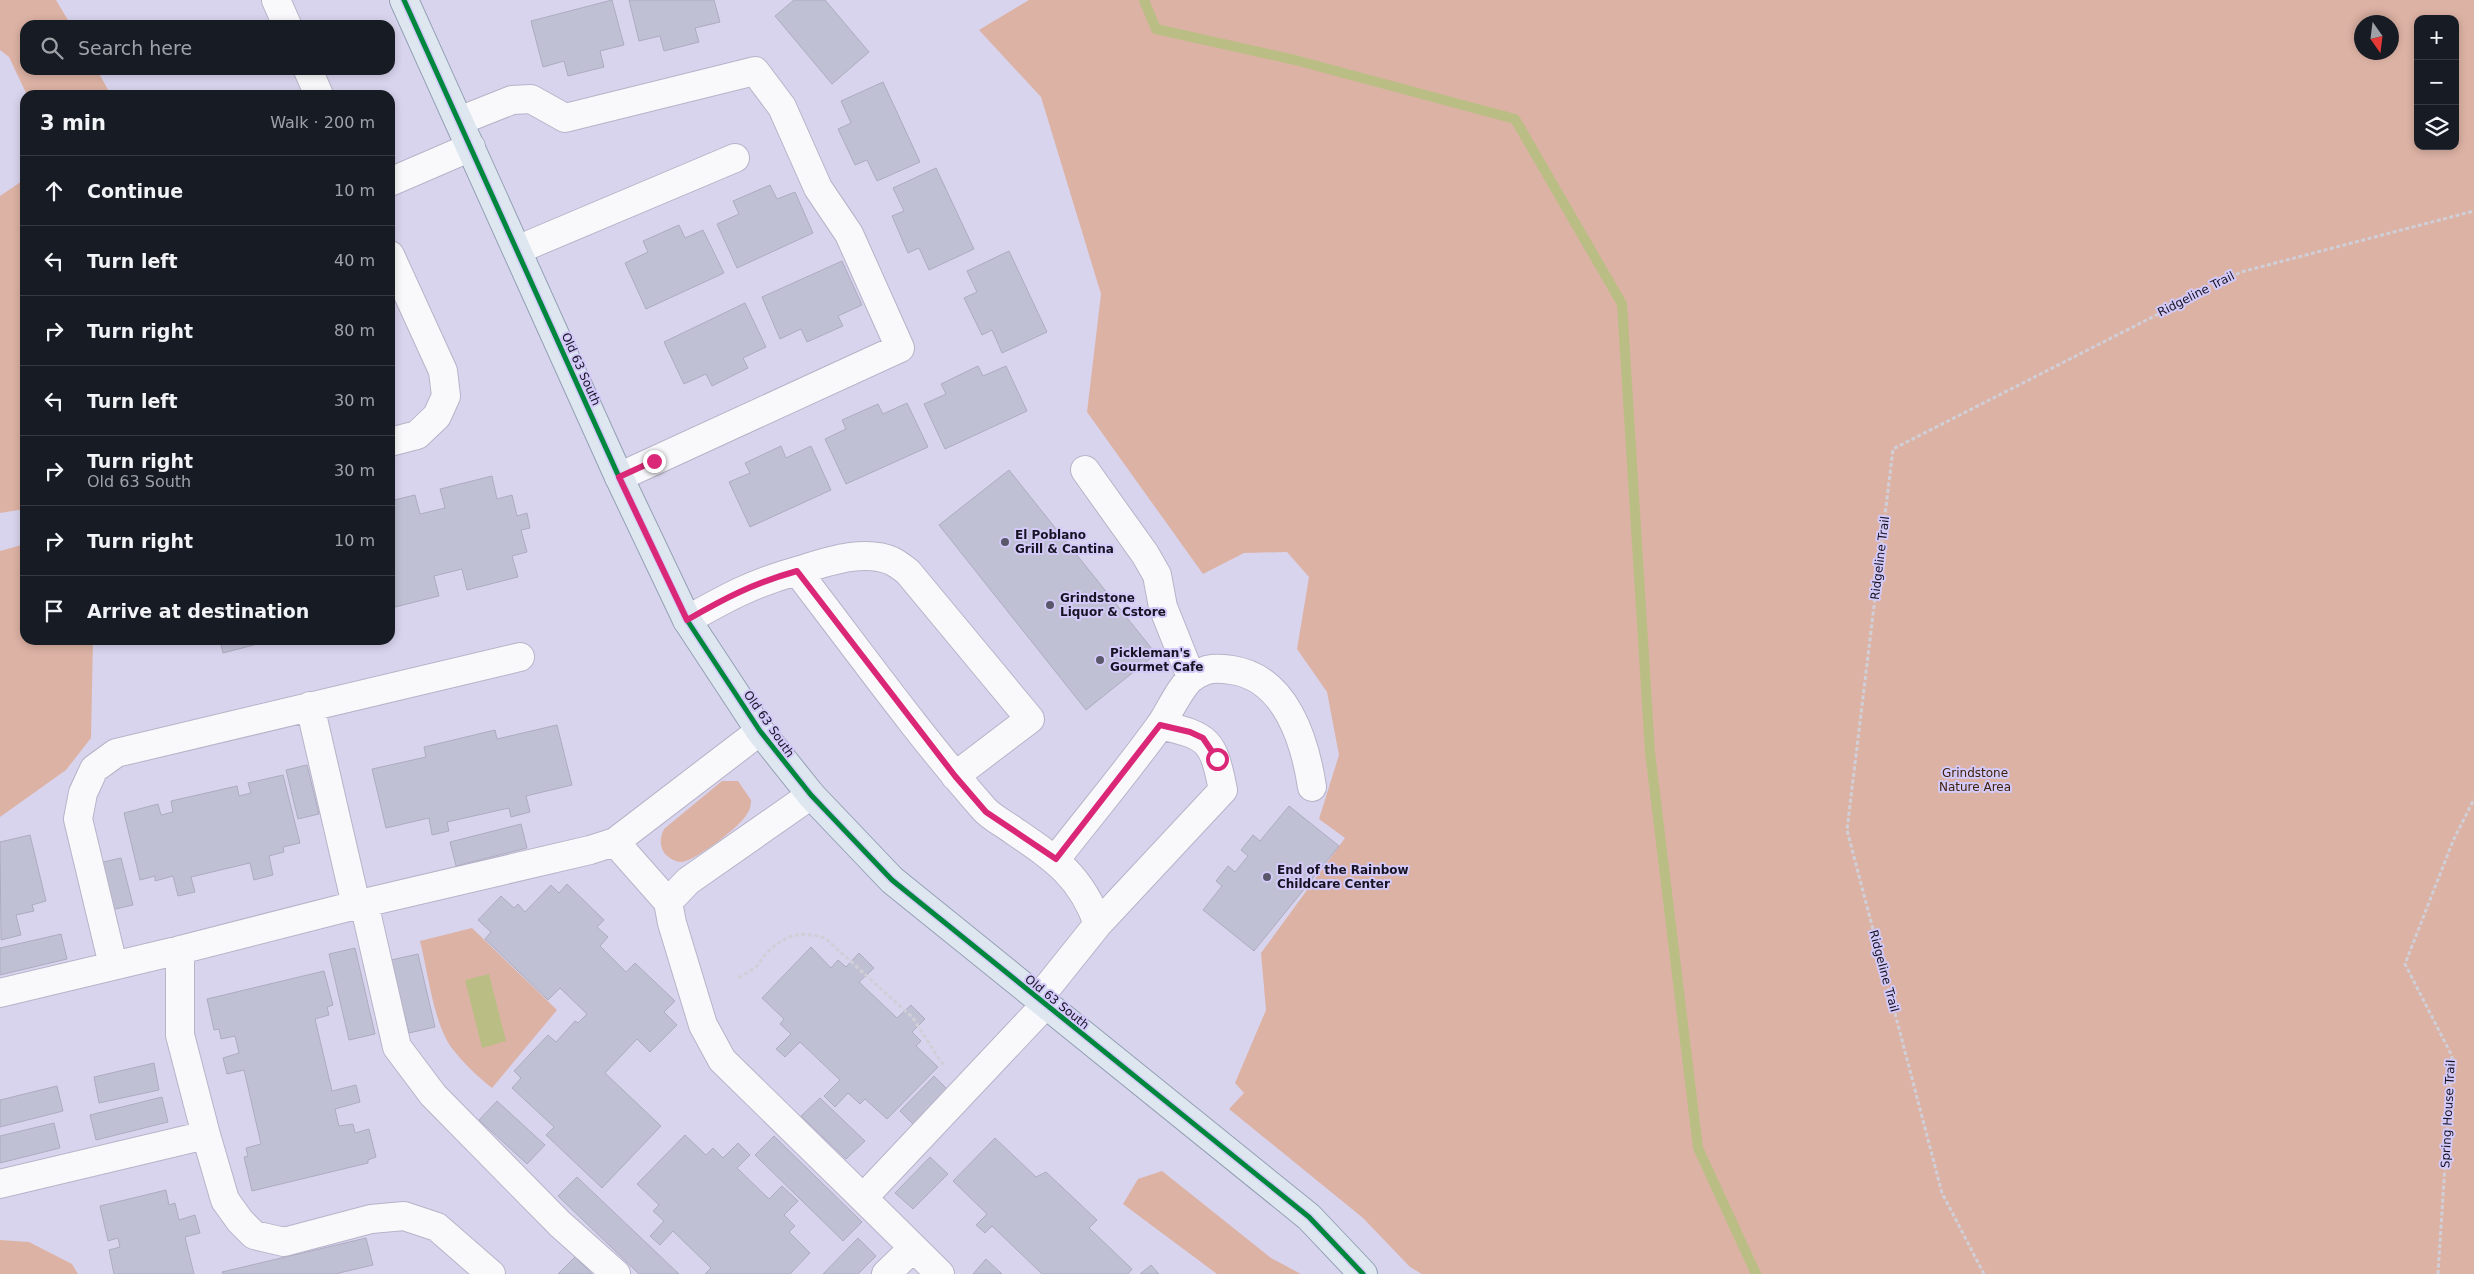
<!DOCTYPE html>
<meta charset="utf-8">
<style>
body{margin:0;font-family:"DejaVu Sans",sans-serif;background:#20242c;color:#f1f3f6}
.controls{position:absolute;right:15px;top:15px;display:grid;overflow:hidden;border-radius:10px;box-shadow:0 2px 8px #0003}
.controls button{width:45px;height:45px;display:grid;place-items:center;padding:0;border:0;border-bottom:1px solid #363941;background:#171b24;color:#f1f3f6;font:25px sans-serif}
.compass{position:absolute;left:2354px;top:15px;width:45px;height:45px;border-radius:50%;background:#171b24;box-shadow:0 2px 8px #0003;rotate:166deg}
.stop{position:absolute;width:15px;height:15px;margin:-11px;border:4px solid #db2777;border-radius:50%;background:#fff}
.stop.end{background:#db2777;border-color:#fff;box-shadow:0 1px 5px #0008}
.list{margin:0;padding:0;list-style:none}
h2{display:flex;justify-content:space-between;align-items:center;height:65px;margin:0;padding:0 20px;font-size:21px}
h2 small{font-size:16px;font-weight:400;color:#9ea1a6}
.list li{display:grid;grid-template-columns:32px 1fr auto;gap:15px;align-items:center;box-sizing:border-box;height:70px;padding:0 20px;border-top:1px solid #363941}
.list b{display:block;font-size:19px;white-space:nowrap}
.list p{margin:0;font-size:16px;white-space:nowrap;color:#9ea1a6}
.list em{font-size:16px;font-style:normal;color:#9ea1a6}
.icon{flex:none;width:28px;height:28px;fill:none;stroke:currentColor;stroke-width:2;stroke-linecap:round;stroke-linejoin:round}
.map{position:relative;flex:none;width:2474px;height:1274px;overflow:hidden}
.search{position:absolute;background:#171b24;box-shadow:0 2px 8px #0003;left:20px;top:20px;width:375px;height:55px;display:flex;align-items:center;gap:12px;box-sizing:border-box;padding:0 18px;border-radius:15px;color:#9ea1a6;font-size:19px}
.panel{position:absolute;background:#171b24;box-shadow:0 2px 8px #0003;left:20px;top:90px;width:375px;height:555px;border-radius:15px}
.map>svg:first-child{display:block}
.green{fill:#dcb2a4;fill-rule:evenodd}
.water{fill:#babe85}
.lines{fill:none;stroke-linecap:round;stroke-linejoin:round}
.stream{stroke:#babe85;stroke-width:10}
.building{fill:#c0c0d4;stroke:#acacc0}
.minor-casing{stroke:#b7b3c8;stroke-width:30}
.major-casing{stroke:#93a0b4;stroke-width:30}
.path{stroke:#d0cfd7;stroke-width:3;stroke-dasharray:4 2.5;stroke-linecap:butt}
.minor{stroke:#f9f9fc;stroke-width:28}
.major{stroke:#dee7ef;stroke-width:28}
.cycleway-casing{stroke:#d3caf9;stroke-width:8}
.cycleway{stroke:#00873e;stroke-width:5}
.route{stroke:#db2777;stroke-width:6}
.poi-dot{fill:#5b576a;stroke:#d3caf9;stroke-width:2}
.labels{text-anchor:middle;stroke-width:4;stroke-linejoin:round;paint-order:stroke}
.street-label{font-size:12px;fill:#171323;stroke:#d3caf9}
.poi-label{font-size:12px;font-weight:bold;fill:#171323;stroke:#d3caf9;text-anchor:start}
.park-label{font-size:12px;fill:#40210a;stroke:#d3caf9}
</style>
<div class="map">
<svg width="2474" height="1274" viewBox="0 0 2474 1274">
<rect width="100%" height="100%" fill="#d9d4ee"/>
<!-- green -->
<path class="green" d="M0 0H56L71 25H25V70H97L111 95H27L9 57 0 50Z
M1029 0H2474V1274H1422L1410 1267 1363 1218 1229 1109 1244 1093 1235 1083 1266 1010 1261 953 1345 838 1319 819 1339 755 1327 692 1297 649 1309 577 1287 552 1244 553 1203 574 1087 412 1101 294 1041 97 979 30ZM2418 19H2455V146H2418ZM2362 22H2392V52H2362Z
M25 179V509L0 513V196Z
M25 544V640H93L91 738 66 770 0 817V551Z
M722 781H738L751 800C751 805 750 810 747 814 740 827 696 860 682 862 676 862 670 859 665 854 659 846 660 837 664 829Z
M472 928 557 1010 492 1088C477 1076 463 1063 451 1047 433 1021 428 972 420 941Z
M1162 1171 1271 1258 1301 1274H1217L1123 1204 1138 1179Z
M0 1240 29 1242 72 1264 78 1274H0Z"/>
<!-- water -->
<path class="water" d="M489 974 506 1041 482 1048 465 980Z"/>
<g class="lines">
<!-- stream -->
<path class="stream" d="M1144 0 1156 29 1295 60 1515 119 1622 304 1650 752 1698 1148 1756 1274"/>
</g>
<!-- building -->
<path class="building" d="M612 0 624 45 600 51 604 67 568 76 564 61 543 67 531 21Z
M629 0H714L720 22 695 28 699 42 664 51 660 36 639 41Z
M794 0H825L869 52 832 84 775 16Z
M883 82 920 162 877 181 867 160 855 165 838 129 851 123 841 101Z
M936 168 974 249 929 270 919 248 908 253 892 216 904 211 893 188Z
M770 185 777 199 795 192 813 233 737 268 717 224 739 214 733 201Z
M679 225 685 238 703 230 724 273 646 309 625 263 648 252 643 241Z
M1009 251 1047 332 1002 353 992 330 982 335 964 298 977 292 967 271Z
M842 261 862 305 838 316 843 326 807 342 801 329 780 339 762 297Z
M745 303 766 347 743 358 748 368 712 386 706 374 684 384 664 342Z
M978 366 983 376 1006 366 1027 411 945 449 924 404 946 394 941 384Z
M907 403 928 447 846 484 825 439 846 429 842 420 878 404 883 414Z
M781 446 786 458 811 446 831 490 750 527 729 482 750 473 745 463Z
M1009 470 1156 654 1086 710 939 525Z
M492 476 497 499 512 495 517 516 527 513 530 528 521 530 527 552 512 556 518 577 467 590 462 569 434 576 439 596 391 608 390 501 415 495 420 514 445 508 440 489Z
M220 640H273L223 653Z
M557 725 572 785 526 796 530 812 511 817 509 808 447 822 449 831 432 835 429 818 386 828 372 769 426 757 424 747 495 730 497 739Z
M307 765 319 814 298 819 286 770Z
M283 775 300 843 283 847 284 852 269 856 273 875 254 880 250 863 191 877 195 892 178 896 173 876 155 881V876L140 880 124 813 158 804 161 815 173 812 171 801 237 786 239 796 251 793 248 783Z
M1289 806 1339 846 1254 951 1203 910 1222 886 1216 881 1228 866 1235 872 1248 856 1241 850 1253 835 1260 841Z
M521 824 527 848 456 866 450 842Z
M30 835 46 901 32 905 34 911 16 915 21 935 1 940 0 842Z
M121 858 133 905 111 910 99 863Z
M567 884 604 920 597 927 608 937 600 946 626 972 635 963 675 1001 664 1012 677 1025 650 1052 637 1039 605 1073 661 1126 602 1188 546 1135 554 1127 512 1088 521 1078 514 1071 548 1035 556 1042 575 1021 578 1023 587 1014 560 988 548 1000 485 939 491 932 478 920 501 896 514 908 518 904 525 912 551 885 559 893Z
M61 934 67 959 0 975V948Z
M811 947 831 968 838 960 846 967 859 953 874 968 859 982 897 1018 911 1005 925 1019 912 1032 921 1041 916 1046 938 1067 887 1119 865 1099 860 1104 848 1093 835 1107 824 1096 840 1080 800 1042 785 1057 776 1049 791 1034 780 1024 784 1019 762 998Z
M355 948 375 1034 349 1040 329 954Z
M418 954 435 1027 409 1033 391 960Z
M324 971 333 1005 327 1007 329 1015 315 1019 332 1091 356 1085 360 1102 335 1109 339 1126 353 1124 355 1133 369 1129 376 1157 368 1160V1163L252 1191 244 1157 248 1156 246 1148 261 1144 244 1070 227 1074 223 1058 239 1053 235 1036 221 1039 219 1029 214 1030 207 999Z
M154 1063 159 1090 99 1103 94 1077Z
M934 1076 950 1092 916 1127 900 1111Z
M57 1086 63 1111 0 1127V1100Z
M162 1097 168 1122 96 1140 90 1115Z
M820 1098 865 1141 846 1159 801 1116Z
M497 1101 545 1145 527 1164 479 1120Z
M54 1123 60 1148 0 1163V1136Z
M685 1135 706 1155 713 1148 723 1158 738 1143 750 1155 737 1168 769 1199 782 1186 798 1201 784 1215 795 1226 789 1232 810 1253 790 1274H705L711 1268 673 1231 660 1245 650 1236 664 1221 653 1211 659 1205 637 1184Z
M774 1136 862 1222 843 1241 755 1155Z
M995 1138 1036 1177 1046 1172 1097 1220 1089 1228 1132 1269 1128 1274H1042L992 1226 985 1233 976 1225 987 1214 953 1181Z
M930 1157 948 1174 913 1209 895 1193Z
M577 1177 679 1274H639L558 1196Z
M166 1190 169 1205 175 1203 179 1220 195 1215 200 1233 185 1237 194 1274H114L109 1250 120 1247 118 1238 108 1241 100 1206Z
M366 1238 373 1265 335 1274H223L222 1272Z
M858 1238 876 1256 858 1274H823Z
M575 1257 592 1274H558Z
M986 1259 1002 1274H973Z
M1151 1265 1159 1274H1140Z"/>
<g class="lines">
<defs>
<path id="minor" d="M276 0 287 25
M308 70 319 95
M459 121 512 100 531 99 565 118 755 71 782 107 818 188 849 234 900 348 619 477
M390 182 471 147
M517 250 735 158
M390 255 443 371 446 396 437 416 417 435 390 442
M1085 470 1145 554 1157 575 1163 607 1191 677
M797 571C824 563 864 548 892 561 898 564 903 568 908 572L1030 719 955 776
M687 620C726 598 753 583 797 571 858 650 917 733 984 809 992 818 1005 824 1014 831 1055 859 1081 876 1098 924L1038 999
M310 706 356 905
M615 842 668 902 672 923 703 1025 722 1060 863 1198
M1056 859C1091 814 1128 770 1161 724 1169 712 1182 684 1193 677 1207 667 1217 668 1232 670 1286 678 1305 741 1312 787
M668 902 688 881 811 795
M364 903 397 1047 433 1095 560 1224 616 1274
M1098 924 1223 790C1213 740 1209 736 1160 725
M113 965 78 819 83 793 94 769 116 753 520 657
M0 993 180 950 364 903 590 850 615 842 760 731
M206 1135 225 1200 240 1221 254 1235 284 1242 371 1219 404 1216 437 1227 491 1274
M0 1184 206 1135 180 1035V950
M886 1274 913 1248
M940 1274 863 1198 1045 1005"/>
<path id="major" d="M404 0 619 477 687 620 760 731 811 795 892 880 1309 1217 1363 1274"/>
</defs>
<!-- minor casing -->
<use href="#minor" class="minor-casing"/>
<!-- major casing -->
<use href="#major" class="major-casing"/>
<!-- path -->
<path class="path" d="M739 978C744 974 751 971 756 967 759 964 762 958 765 955 784 935 799 930 825 938L913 1018 941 1062 946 1066
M1984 1274 1942 1193 1847 830 1893 449 2241 272 2474 211
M2438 1274 2452 1056 2405 964 2453 841 2474 799"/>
<!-- minor -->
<use href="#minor" class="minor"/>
<!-- major -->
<use href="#major" class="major"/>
<defs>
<path id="cycleway" d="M404 0 619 477 687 620 760 731 811 795 892 880 1309 1217 1363 1274"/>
</defs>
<!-- cycleway casing -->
<use href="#cycleway" class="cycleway-casing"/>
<!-- cycleway -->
<use href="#cycleway" class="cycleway"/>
</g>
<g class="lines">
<!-- route -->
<path class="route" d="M654 461 619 477 687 620C725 598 754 583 797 571L955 776 986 812 1056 859 1160 725 1190 732 1203 738 1217 759"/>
</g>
<!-- markers -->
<g class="poi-dot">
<circle cx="1005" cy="542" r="5"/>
<circle cx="1050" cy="605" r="5"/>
<circle cx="1100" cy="660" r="5"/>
<circle cx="1267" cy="877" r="5"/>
</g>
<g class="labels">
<!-- street labels -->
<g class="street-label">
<text transform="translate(2196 294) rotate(-27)" y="4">Ridgeline Trail</text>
<text transform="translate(581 369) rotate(66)" y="4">Old 63 South</text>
<text transform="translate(1880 558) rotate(-83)" y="4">Ridgeline Trail</text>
<text transform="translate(769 724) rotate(55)" y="4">Old 63 South</text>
<text transform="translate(1884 971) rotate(75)" y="4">Ridgeline Trail</text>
<text transform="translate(1057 1002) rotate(39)" y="4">Old 63 South</text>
<text transform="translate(2448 1114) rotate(-87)" y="4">Spring House Trail</text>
</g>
<!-- poi labels -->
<g class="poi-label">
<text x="1015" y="539">El Poblano<tspan x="1015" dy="14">Grill &amp; Cantina</tspan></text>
<text x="1060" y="602">Grindstone<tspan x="1060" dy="14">Liquor &amp; Cstore</tspan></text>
<text x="1110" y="657">Pickleman's<tspan x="1110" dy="14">Gourmet Cafe</tspan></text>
<text x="1277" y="874">End of the Rainbow<tspan x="1277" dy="14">Childcare Center</tspan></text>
</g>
<!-- park labels -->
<g class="park-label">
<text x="1975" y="777">Grindstone<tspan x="1975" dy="14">Nature Area</tspan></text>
</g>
</g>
</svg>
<div class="controls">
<button>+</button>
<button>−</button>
<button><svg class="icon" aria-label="layers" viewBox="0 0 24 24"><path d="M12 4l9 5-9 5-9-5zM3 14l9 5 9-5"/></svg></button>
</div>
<svg class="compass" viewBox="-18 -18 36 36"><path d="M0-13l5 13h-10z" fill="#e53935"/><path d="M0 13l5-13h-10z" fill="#9ea1a6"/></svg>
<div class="stop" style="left:1217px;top:759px"></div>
<div class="stop end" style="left:654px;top:461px"></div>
<div class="search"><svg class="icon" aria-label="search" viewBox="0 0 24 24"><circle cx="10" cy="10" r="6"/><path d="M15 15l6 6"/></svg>Search here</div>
<section class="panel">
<h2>3 min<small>Walk · 200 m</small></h2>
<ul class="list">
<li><svg class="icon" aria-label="ahead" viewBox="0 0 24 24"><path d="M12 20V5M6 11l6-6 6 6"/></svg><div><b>Continue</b></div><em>10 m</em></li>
<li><svg class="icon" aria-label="left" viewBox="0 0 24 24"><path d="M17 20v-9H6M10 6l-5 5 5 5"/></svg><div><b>Turn left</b></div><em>40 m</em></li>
<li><svg class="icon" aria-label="right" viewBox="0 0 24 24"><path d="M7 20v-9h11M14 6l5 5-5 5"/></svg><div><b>Turn right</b></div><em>80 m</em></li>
<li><svg class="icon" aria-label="left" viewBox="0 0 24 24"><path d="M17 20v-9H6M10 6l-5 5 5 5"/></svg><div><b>Turn left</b></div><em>30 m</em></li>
<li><svg class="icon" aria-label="right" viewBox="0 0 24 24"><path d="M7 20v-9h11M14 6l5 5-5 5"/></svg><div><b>Turn right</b><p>Old 63 South</p></div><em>30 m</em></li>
<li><svg class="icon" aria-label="right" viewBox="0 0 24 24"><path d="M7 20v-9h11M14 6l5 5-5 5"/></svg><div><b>Turn right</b></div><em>10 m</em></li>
<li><svg class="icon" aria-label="arrive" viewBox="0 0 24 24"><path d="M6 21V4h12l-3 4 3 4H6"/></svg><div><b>Arrive at destination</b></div></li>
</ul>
</section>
</div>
